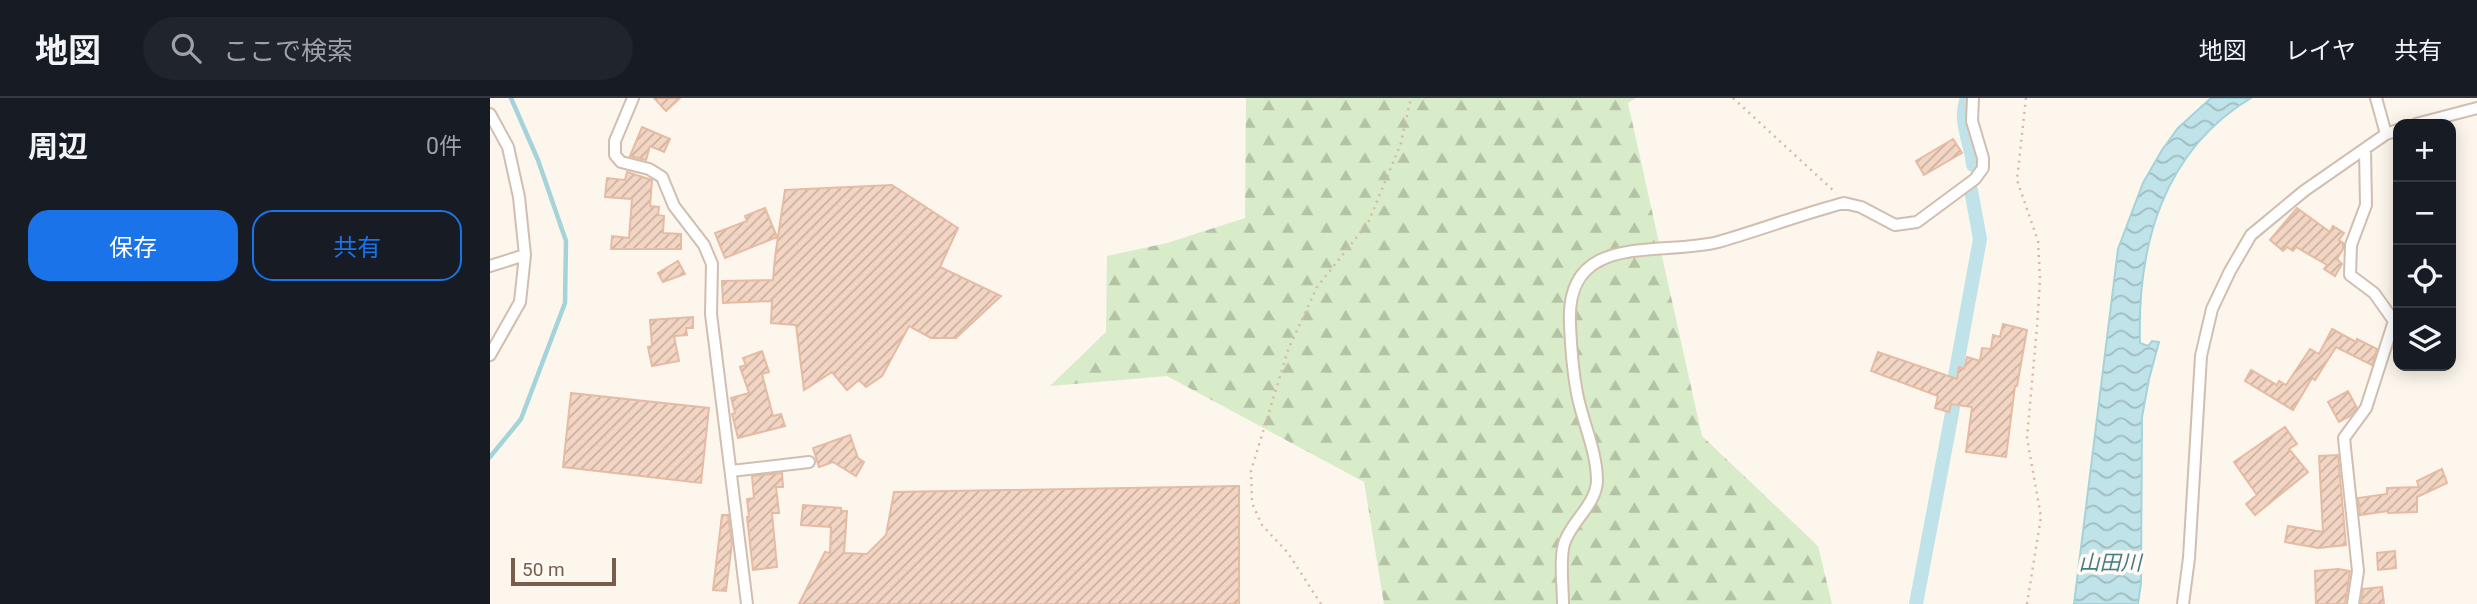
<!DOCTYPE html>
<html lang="ja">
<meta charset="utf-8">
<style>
body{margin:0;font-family:Roboto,"Noto Sans JP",sans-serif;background:#20242c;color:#f1f3f6}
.controls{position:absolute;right:21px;top:21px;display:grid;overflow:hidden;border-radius:14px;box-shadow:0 4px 18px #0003}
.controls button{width:63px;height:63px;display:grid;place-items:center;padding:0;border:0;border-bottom:2px solid #363941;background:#171b24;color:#f1f3f6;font:35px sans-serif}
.scale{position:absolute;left:21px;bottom:18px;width:105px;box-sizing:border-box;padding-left:7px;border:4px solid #7a5c4d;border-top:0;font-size:19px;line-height:24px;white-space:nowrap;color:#7a5c4d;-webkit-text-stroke:5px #fffaf3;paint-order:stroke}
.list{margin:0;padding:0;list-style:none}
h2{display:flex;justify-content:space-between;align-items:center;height:91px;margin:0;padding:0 28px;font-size:30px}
h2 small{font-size:23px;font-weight:400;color:#9ea1a6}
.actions{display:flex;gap:14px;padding:21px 28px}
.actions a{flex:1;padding:16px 0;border:2px solid #1a73e8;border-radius:21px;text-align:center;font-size:24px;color:#1a73e8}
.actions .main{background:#1a73e8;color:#fff}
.icon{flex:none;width:38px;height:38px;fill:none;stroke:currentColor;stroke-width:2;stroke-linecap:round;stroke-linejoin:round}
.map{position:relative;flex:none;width:1987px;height:506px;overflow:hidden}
header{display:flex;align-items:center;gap:42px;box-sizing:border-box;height:98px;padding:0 35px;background:#171b24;border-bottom:2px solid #363941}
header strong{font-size:33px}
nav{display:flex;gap:38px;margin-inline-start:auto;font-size:24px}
.search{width:490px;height:63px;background:#20242c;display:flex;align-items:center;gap:18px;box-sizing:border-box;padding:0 24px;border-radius:38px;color:#9ea1a6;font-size:26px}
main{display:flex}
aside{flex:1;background:#171b24}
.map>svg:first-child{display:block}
.forest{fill:url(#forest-firs)}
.water{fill:url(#water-waves);stroke:#a5d3da;stroke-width:2}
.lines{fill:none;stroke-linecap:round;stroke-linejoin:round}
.stream{stroke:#a5d3da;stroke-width:4.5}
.canal{stroke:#bfe3e8;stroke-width:14}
.building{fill:url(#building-hatch);stroke:#e6bba3;stroke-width:2}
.minor-casing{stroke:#d1beb0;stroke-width:14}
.path{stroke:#d9b8a5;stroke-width:2.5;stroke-dasharray:2 5;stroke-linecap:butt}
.minor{stroke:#fff;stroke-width:10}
.labels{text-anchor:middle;stroke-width:7;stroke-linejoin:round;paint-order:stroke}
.water-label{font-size:21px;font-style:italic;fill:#437c86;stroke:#fffaf3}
</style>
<header>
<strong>地図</strong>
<div class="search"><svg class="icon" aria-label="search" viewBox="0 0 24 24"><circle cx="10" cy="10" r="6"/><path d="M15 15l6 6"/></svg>ここで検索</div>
<nav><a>地図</a><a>レイヤ</a><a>共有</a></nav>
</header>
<main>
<aside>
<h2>周辺<small>0件</small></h2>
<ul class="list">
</ul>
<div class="actions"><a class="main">保存</a><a>共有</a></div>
</aside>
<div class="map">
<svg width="1987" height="506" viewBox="0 0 1987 506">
<defs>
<pattern id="forest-firs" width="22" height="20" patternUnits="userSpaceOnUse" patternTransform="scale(1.75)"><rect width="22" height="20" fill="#d8ecc9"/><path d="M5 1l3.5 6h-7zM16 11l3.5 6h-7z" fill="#b4c2a5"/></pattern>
<pattern id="water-waves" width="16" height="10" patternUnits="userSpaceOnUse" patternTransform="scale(1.75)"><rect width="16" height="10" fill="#bfe3e8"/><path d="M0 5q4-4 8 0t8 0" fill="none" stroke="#a0bbbe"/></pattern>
<pattern id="building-hatch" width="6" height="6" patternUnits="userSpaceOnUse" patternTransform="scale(1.75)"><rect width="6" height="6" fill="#f3d5c3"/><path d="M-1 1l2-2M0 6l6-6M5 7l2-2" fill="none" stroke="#cab0a1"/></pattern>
</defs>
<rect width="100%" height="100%" fill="#fdf6ec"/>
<!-- forest -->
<path class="forest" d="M756 0H1146L1138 5 1212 338 1328 448 1342 506H894L874 384 677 278 560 288 616 234 617 158 677 145 755 120Z"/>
<!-- water -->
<path class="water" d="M1721 0H1761C1673 53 1647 148 1650 245L1658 248 1662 243 1669 244 1659 281 1652 319 1651 485 1648 506H1584L1628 151 1653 85 1672 52 1688 30Z"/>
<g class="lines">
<!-- stream -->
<path class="stream" d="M0 359 31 321 75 205 76 143 48 62 21 0"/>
<!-- canal -->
<path class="canal" d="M1477 0C1468 24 1481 43 1483 67
M1426 506 1462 315 1466 290 1465 278 1490 141 1481 92"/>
</g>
<!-- building -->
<path class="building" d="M164 0H190L176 13Z
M152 29 180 41 174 54 160 48 156 62 140 58Z
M1463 41 1472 55 1434 77 1426 63Z
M137 74 162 82 160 108 169 109 168 117 174 118 173 135 191 136V151H121L122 138 139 140 142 101 115 99 117 80 135 82Z
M402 87 468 130 450 169 511 198 466 240H441L419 228 392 278 376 289 369 282 357 292 342 274 314 292 306 227 281 225 282 203 233 205 232 183 283 182 285 159 295 92Z
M275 110 287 139 235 160 225 135 257 123 255 118Z
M1807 110 1840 134 1843 128 1854 135 1849 142 1853 145V151L1847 161 1852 166 1845 178 1834 171 1837 167 1806 149 1803 153 1797 149 1793 153 1780 142Z
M188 163 195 176 173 184 168 175Z
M203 219V230H196L197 237 184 238 189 263 162 268 158 249 162 248 160 222Z
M1513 226 1537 232 1527 288H1525L1516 359 1476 354 1482 309 1461 306 1459 314 1445 310 1448 298 1381 273 1388 254 1467 281 1469 269 1474 271 1477 259 1490 263 1492 250 1501 251 1503 237 1510 239Z
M1842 231 1866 244 1867 241 1887 251 1882 267 1846 249 1825 282 1822 280 1803 312 1755 283 1761 272 1787 287 1789 283 1796 287 1820 251 1829 256Z
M272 253 279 274 272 276 283 318 291 316 295 328 248 340 242 316 245 315 241 300 259 295 250 269 256 267 253 260Z
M1858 293 1867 310 1860 318 1849 324 1838 304Z
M81 295 219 310 211 385 73 369Z
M1795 329 1807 346 1799 351 1818 374 1765 417 1756 406 1767 397 1744 364Z
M360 337 368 360 374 364 366 378 343 364 329 369 323 350Z
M1848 357 1856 447 1828 450 1795 444 1798 428 1833 434 1829 358Z
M1952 371 1957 385 1927 399V414L1898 415V413L1870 417 1868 400 1897 396V390L1929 389 1927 383Z
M292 375 293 389H286L289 415H282L287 469 263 472 257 419H259L257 401 264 400 262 378Z
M749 388V506H309L335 454 340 455 341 429 311 427 313 407 351 410V413H357L354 455 377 456 396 437 404 394Z
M232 417H238L242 445 236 493 223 492Z
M1905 453 1906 470 1888 472 1887 455Z
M1848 471 1860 473 1855 506H1826L1825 473Z
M1892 489 1894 506H1871L1873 491Z"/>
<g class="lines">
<defs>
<path id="minor" d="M143 0 125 43V57L131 64 159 71 172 79 184 108 214 147 222 166 221 216 257 506
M1886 0 1896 36
M0 16 18 49 29 99 35 157 30 204 0 257
M1926 26 1987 10
M0 168 35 157
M241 373 319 364
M1073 506C1073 489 1069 457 1075 443 1083 422 1106 406 1107 383 1107 355 1094 327 1088 300 1083 277 1081 250 1080 226 1075 132 1169 159 1228 144 1270 132 1312 116 1354 105L1371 109 1405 127 1427 124 1485 81 1493 70V60L1482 23 1483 0
M1693 506 1699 460 1711 258 1722 211 1740 173 1761 137 1814 93 1896 36 1908 32
M1863 506 1868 473 1854 340 1876 310 1904 223 1884 195 1860 177 1861 147 1876 107 1875 52"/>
</defs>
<!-- minor casing -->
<use href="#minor" class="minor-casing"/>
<!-- path -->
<path class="path" d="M1243 0 1346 95
M1536 0 1527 82 1548 143 1550 181 1547 229 1537 340 1551 419 1537 506
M831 506 798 455 772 427 762 405 761 373 798 252 827 189 878 125 911 45 921 0"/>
<!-- minor -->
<use href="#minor" class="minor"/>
</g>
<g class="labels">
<!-- water labels -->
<g class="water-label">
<text x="1620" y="472">山田川</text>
</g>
</g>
</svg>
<div class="controls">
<button>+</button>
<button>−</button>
<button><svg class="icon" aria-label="locate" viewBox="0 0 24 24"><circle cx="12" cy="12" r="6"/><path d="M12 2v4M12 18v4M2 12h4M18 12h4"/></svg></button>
<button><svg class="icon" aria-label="layers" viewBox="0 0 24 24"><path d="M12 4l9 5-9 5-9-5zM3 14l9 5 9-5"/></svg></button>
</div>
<div class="scale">50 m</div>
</div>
</main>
